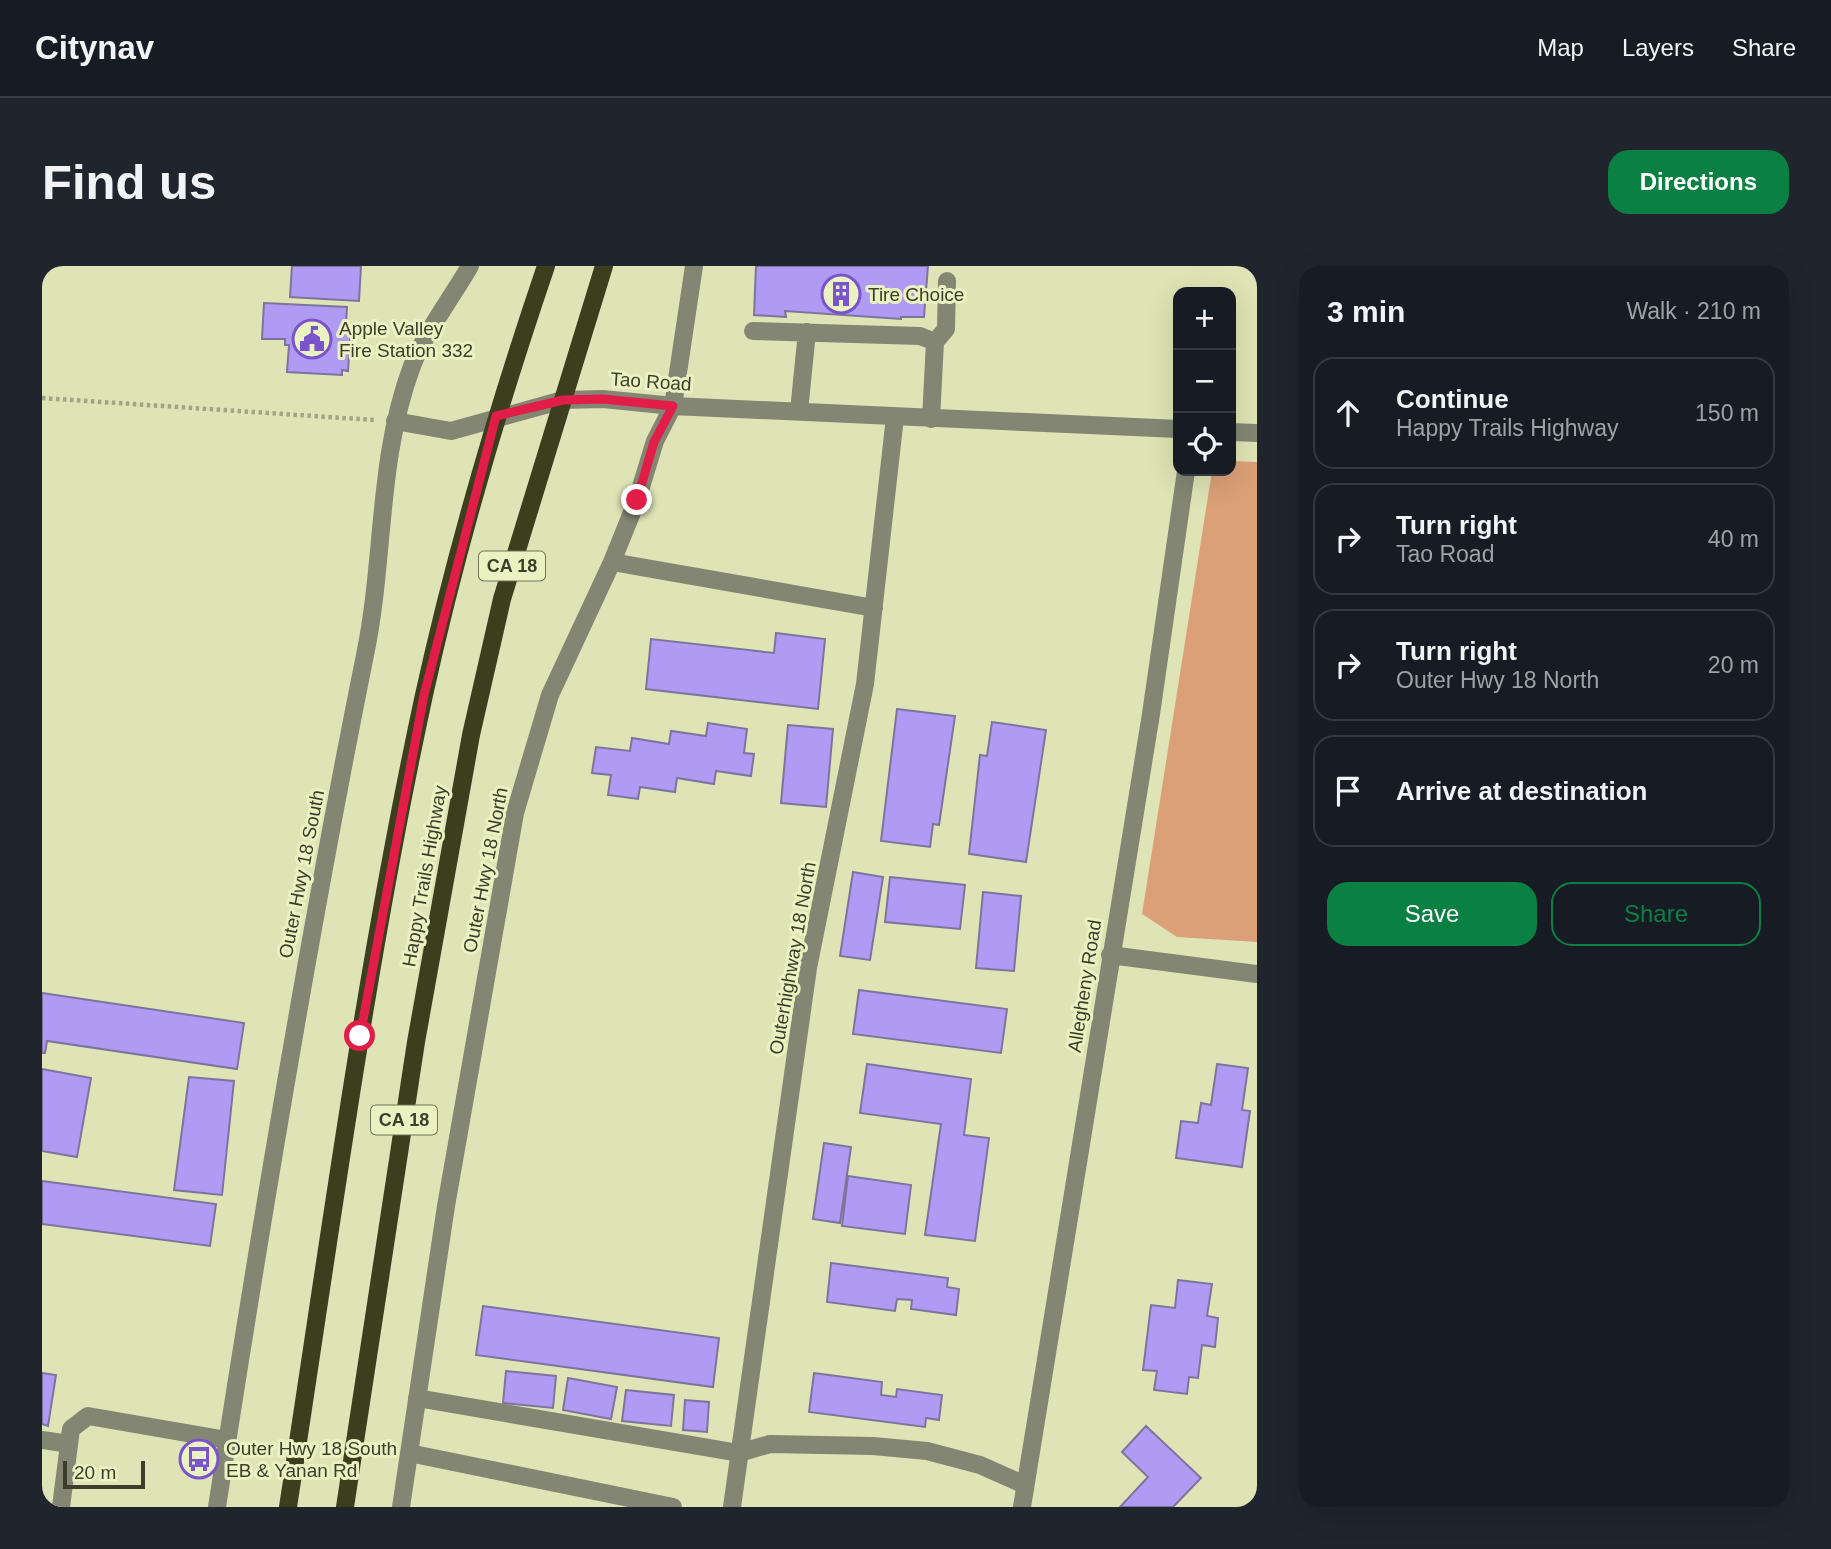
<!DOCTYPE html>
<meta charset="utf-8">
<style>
body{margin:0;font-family:Arial,sans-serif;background:#20242c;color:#f1f3f6}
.controls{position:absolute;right:21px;top:21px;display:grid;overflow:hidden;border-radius:14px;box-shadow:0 7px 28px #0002}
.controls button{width:63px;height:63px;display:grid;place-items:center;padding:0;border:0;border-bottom:2px solid #363941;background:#171b24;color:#f1f3f6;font:35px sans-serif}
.scale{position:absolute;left:21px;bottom:18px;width:82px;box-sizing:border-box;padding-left:7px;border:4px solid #3c3e2b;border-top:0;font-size:19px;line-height:24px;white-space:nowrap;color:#3c3e2b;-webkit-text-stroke:5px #ebf2c2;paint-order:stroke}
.stop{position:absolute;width:21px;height:21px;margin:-16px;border:5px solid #e11d48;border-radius:50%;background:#fff}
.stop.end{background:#e11d48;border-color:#fff;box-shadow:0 2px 7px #0008}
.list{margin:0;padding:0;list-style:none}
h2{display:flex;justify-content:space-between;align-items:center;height:91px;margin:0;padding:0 28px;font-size:30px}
h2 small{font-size:23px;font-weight:400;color:#9ea1a6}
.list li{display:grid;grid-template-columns:46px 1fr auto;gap:21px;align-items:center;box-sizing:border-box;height:112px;margin:0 14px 14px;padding:0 14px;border:2px solid #363941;border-radius:21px}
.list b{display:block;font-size:26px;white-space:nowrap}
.list p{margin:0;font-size:23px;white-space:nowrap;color:#9ea1a6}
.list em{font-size:23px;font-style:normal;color:#9ea1a6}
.actions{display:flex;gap:14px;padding:21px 28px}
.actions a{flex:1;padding:16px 0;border:2px solid #0b8043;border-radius:21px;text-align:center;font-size:24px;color:#0b8043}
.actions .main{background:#0b8043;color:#fff}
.icon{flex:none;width:38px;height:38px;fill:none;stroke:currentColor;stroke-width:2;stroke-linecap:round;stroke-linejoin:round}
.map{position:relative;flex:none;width:1215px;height:1241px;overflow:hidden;border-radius:21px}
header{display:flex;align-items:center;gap:42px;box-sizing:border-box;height:98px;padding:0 35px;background:#171b24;border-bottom:2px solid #363941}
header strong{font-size:33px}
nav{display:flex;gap:38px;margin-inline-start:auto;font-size:24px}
.intro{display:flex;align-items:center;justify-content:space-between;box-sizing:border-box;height:168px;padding:0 42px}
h1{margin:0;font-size:49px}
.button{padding:18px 32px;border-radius:21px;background:#0b8043;color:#fff;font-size:24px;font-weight:700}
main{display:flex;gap:42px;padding:0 42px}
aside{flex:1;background:#171b24;border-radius:21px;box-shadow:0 7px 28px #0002}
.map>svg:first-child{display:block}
.green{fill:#dca078}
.building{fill:#b09bf4;stroke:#7d749d;stroke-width:2}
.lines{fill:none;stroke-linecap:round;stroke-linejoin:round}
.path{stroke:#a1a581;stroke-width:4.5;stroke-dasharray:3.5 3.5;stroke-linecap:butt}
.minor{stroke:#838673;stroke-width:18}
.major{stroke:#3b3f1d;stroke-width:18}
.route{stroke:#e11d48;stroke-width:9}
.labels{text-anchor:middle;stroke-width:6;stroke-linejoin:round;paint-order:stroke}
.shield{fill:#ebf2c2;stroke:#707458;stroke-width:2}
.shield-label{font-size:18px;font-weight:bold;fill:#3c3e2b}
.poi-label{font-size:19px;fill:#3c3e2b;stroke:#ebf2c2;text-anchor:start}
.street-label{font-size:19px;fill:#3c3e2b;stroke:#ebf2c2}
</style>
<header>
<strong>Citynav</strong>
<nav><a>Map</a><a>Layers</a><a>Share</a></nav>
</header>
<div class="intro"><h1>Find us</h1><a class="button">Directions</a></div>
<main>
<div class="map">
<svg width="1215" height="1241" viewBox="0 0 1215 1241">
<rect width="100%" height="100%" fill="#dee4b5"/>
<!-- green -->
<path class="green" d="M1189 195 1215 196V676L1135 671 1100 648 1170 205H1189Z"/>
<!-- building -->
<path class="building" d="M250 0H319L317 35 248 31Z
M714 0H886L882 51H859V53L743 45 744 51 712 49Z
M222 37 305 41 304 57 309 58 306 105 300 104V109L245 106 247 79H243V73H220Z
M734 367 783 373 776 443 604 423 609 373 732 387Z
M855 443 913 450 897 559 891 558 888 581 839 575Z
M950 456 1004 464 984 596 927 588 938 489 945 490Z
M666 457 705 463 702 487 712 488 709 510 674 505 672 518 635 512 633 526 598 521 596 533 566 529 569 509 550 507 554 481 588 485 590 472 627 478 629 465 664 470Z
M746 459 791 463 784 541 739 537Z
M811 606 841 611 828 694 798 690Z
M848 611 923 619 918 663 843 656Z
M941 626 979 630 972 705 934 702Z
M817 724 965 743 959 787 811 768Z
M0 727 202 757 195 803 5 775 3 787H0Z
M825 798 929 813 922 869 947 872 933 975 883 969 899 858 818 847Z
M1175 798 1206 802 1200 844 1208 845 1200 901 1134 892 1139 855 1156 857 1159 837 1169 839Z
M0 803 49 812 35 891 0 885Z
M147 811 192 815 180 929 132 924Z
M782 877 809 881 798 957 771 953Z
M806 910 869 919 863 968 800 960Z
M0 915 174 938 168 980 0 958Z
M789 997 906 1012 905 1021 917 1023 914 1049 869 1043 870 1034 855 1033 853 1045 785 1036Z
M1136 1014 1170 1018 1165 1050 1176 1052 1173 1081 1160 1079 1156 1112 1147 1111 1145 1128 1112 1124 1115 1105 1101 1104 1109 1039 1133 1042Z
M441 1040 677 1072 671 1121 434 1089Z
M464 1105 514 1110 511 1142 461 1137Z
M0 1107 14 1109 6 1160 0 1158Z
M772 1107 840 1116 839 1129 854 1131 855 1123 900 1129 897 1154 884 1152 883 1161 767 1146Z
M526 1112 575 1121 569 1153 521 1144Z
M584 1124 632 1129 629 1160 580 1155Z
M643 1134 667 1136 665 1166 641 1164Z
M1104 1160 1159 1212 1131 1241H1078L1106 1211 1080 1186Z"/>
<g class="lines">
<!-- path -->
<path class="path" d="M0 132 332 154"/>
<!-- minor -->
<path class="minor" d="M711 65 878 70 893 76
M757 145 765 66
M889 153 893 76 904 63 905 15
M353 155 409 165 521 134 561 133 631 140 1136 163
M1189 166 1215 167
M570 296 832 342
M1068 689 1215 708
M375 1132 697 1187 728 1178 831 1180 885 1185 938 1199 983 1219
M0 1174 27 1178
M367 1187 631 1241
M19 1241 29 1163 46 1150 185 1174
M175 1241C219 956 266 672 323 389 343 293 335 193 370 100 383 67 410 31 428 0
M359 1241 404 940 473 547 508 429 570 296 595 234 613 175 631 140 652 0
M690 1241 766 702 823 418 853 151
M980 1241 1109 448 1144 205"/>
<!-- major -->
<path class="major" d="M246 1241C288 970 324 697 382 429 414 284 456 141 504 0
M303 1241 374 776 429 469 460 333 562 0"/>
</g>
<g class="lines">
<!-- route -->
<path class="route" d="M318 770 382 429 454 150 521 134 561 133 631 140 612 176 595 234"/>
</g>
<!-- icons -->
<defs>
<symbol id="building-ring" viewBox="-11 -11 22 22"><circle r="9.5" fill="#ebf2c2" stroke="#7a54cd" stroke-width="1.5"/><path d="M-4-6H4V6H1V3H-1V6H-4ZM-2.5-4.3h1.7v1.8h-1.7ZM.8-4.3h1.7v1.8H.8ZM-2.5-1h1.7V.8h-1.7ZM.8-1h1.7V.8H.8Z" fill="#7a54cd"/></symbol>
<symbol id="civic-ring" viewBox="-11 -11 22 22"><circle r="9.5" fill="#ebf2c2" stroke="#7a54cd" stroke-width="1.5"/><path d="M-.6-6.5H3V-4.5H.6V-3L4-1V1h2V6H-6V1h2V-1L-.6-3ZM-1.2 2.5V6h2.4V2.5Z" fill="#7a54cd"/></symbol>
<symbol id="bus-ring" viewBox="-11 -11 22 22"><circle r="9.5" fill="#ebf2c2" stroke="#7a54cd" stroke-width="1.5"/><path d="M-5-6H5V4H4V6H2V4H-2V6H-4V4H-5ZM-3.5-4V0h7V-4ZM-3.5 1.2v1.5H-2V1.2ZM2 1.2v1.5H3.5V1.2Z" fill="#7a54cd"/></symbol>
</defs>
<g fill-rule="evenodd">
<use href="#building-ring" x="777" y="6" width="44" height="44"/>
<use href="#civic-ring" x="248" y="51" width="44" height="44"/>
<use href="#bus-ring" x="135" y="1171" width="44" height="44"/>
</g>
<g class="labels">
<!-- shield labels -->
<g class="shield">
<rect x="437" y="285.5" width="66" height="29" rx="5"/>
<rect x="329" y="839.5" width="66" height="29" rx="5"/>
</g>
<g class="shield-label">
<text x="470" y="306">CA 18</text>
<text x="362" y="860">CA 18</text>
</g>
<!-- poi labels -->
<g class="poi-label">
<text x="826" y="35">Tire Choice</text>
<text x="297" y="69">Apple Valley<tspan x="297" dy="22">Fire Station 332</tspan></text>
<text x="184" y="1189">Outer Hwy 18 South<tspan x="184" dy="22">EB &amp; Yanan Rd</tspan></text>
</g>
<!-- street labels -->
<g class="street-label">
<text transform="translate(609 115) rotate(4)" y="7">Tao Road</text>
<text transform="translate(443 604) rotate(-79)" y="7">Outer Hwy 18 North</text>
<text transform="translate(259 608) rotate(-79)" y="7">Outer Hwy 18 South</text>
<text transform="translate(382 610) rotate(-80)" y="7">Happy Trails Highway</text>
<text transform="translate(750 692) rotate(-80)" y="7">Outerhighway 18 North</text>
<text transform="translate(1042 720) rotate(-81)" y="7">Allegheny Road</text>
</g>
</g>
</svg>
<div class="controls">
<button>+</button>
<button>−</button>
<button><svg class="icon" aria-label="locate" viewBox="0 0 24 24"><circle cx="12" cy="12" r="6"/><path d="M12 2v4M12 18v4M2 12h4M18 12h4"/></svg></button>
</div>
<div class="scale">20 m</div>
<div class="stop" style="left:318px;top:770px"></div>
<div class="stop end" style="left:595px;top:234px"></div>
</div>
<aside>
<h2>3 min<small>Walk · 210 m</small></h2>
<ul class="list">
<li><svg class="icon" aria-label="ahead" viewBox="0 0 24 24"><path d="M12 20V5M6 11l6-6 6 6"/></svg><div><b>Continue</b><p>Happy Trails Highway</p></div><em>150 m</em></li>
<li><svg class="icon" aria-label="right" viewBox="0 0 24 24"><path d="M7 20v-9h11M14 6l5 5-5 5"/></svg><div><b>Turn right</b><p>Tao Road</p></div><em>40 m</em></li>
<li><svg class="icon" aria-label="right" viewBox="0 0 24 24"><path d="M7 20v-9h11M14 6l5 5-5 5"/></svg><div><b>Turn right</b><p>Outer Hwy 18 North</p></div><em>20 m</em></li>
<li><svg class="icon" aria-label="arrive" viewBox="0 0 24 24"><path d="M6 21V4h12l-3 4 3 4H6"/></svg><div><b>Arrive at destination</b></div></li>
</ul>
<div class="actions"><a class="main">Save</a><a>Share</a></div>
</aside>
</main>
